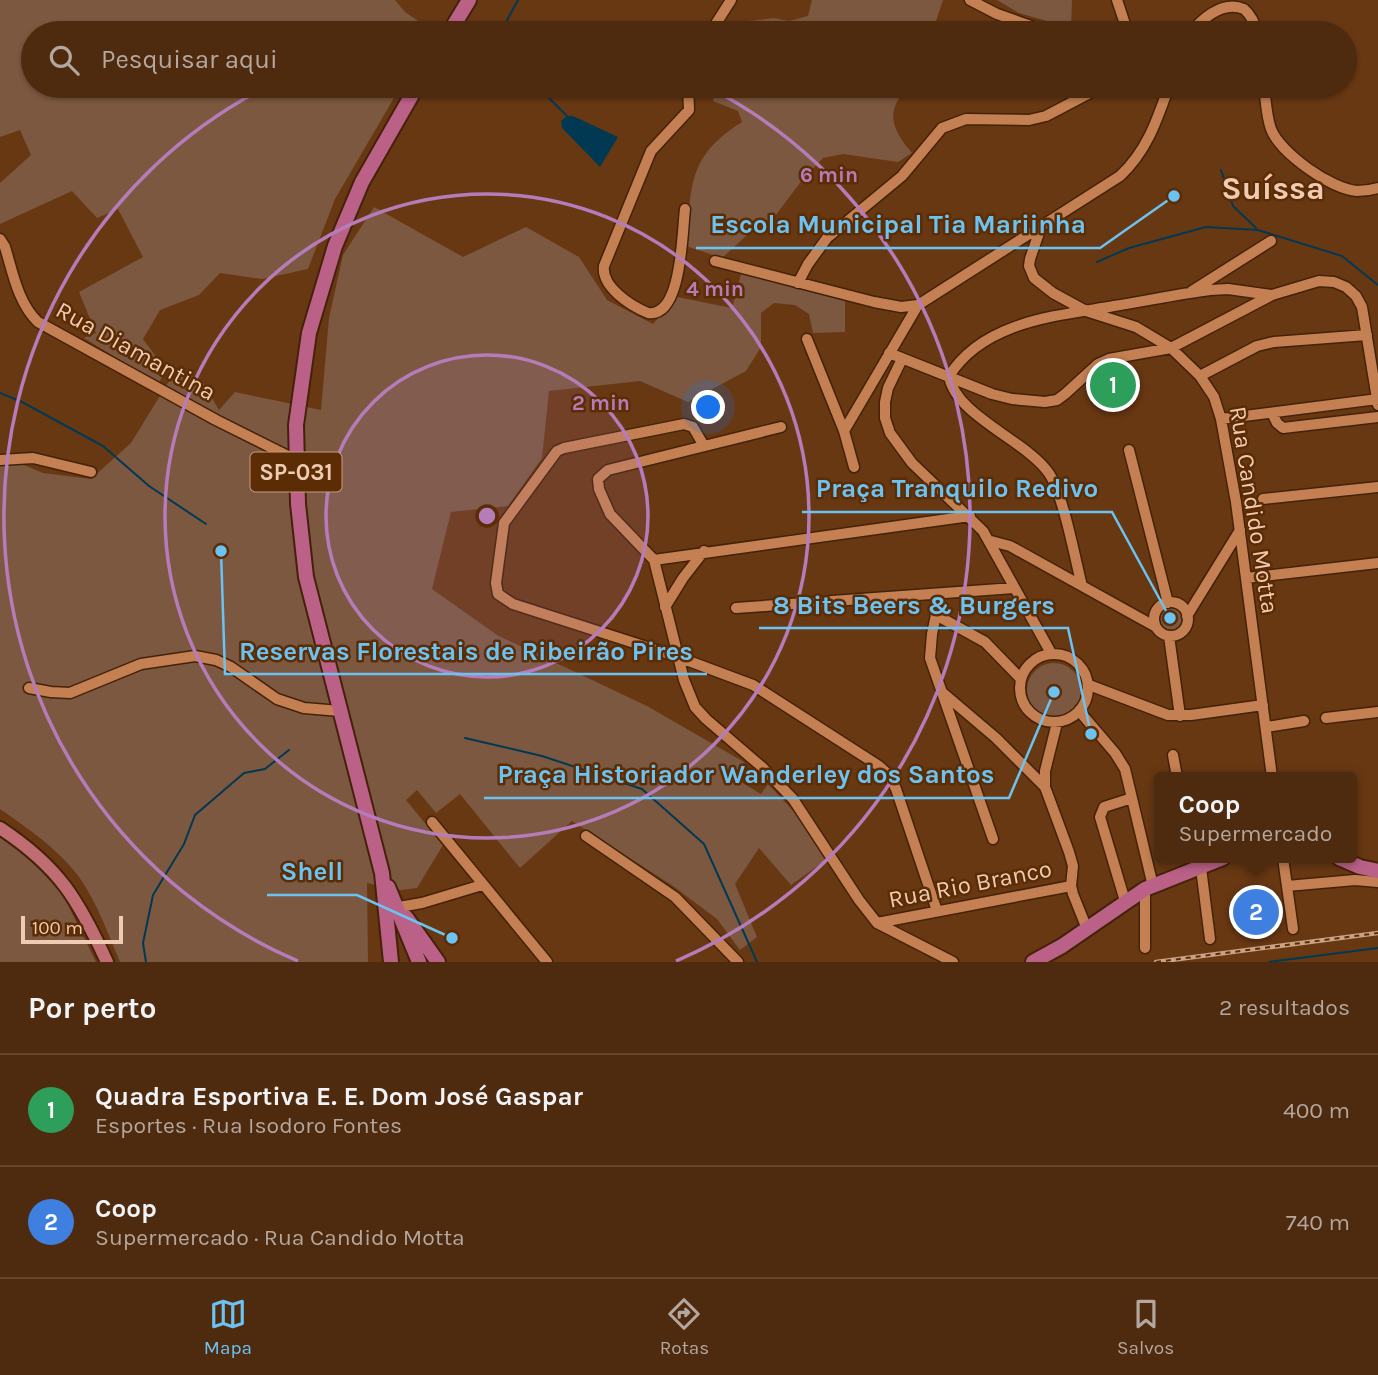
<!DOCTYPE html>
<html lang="pt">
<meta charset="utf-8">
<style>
body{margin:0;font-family:Karla,sans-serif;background:#58361c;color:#f1f3f6}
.scale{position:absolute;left:21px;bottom:18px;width:102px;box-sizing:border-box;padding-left:7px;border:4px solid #f0cbb3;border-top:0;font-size:19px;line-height:24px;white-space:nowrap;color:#f0cbb3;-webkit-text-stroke:5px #5c2d05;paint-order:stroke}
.you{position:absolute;left:709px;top:408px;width:24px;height:24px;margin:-18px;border:5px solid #fff;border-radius:50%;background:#1a73e8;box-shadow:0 0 0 10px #1a73e833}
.badge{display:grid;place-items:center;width:46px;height:46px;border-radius:50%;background:#6cc3f2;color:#fff;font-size:23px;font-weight:700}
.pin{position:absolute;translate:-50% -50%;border:4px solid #fff;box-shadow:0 2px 7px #0006}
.popup{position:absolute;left:1154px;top:772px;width:203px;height:91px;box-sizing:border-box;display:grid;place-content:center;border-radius:7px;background:#4e2a0e;filter:drop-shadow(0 2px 5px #0005);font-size:23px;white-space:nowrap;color:#b3a79e}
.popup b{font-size:26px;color:#f1f3f6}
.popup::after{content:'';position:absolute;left:50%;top:100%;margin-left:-14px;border:14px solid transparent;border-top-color:#4e2a0e}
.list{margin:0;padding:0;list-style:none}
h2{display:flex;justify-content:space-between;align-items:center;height:91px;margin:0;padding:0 28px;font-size:30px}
h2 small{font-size:23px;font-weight:400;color:#b3a79e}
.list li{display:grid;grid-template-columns:46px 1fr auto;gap:21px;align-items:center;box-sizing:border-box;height:112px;padding:0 28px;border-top:2px solid #65462e}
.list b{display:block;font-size:26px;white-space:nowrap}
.list p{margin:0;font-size:23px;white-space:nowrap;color:#b3a79e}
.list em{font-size:23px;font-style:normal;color:#b3a79e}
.icon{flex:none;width:38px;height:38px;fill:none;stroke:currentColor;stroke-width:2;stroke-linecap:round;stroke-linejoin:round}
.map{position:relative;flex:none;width:1378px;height:962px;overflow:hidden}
.search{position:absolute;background:#4e2a0e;box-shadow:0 2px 5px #0004;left:21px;right:21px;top:21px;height:77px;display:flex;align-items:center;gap:18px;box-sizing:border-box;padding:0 24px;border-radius:38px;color:#b3a79e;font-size:26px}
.sheet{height:315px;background:#4e2a0e}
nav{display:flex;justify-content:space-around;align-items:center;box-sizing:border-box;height:98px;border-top:2px solid #65462e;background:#4e2a0e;font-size:19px;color:#b3a79e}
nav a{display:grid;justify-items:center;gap:4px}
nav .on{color:#6cc3f2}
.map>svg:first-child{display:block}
.green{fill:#7c5840}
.water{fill:#023952}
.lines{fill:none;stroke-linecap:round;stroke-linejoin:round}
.stream{stroke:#023952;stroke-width:2}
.minor-casing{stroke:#442209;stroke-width:13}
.major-casing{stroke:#442209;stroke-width:16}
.highway-casing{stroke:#442209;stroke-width:18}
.minor{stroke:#c48052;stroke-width:10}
.major{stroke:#bf6d72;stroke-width:12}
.highway{stroke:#bb6187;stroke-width:14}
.rail-casing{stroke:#caa286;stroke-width:4.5}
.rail{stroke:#5c2d05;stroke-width:2;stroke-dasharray:5;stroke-linecap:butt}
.ring{fill:none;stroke:#b67cb9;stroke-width:3.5}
.labels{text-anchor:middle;stroke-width:5;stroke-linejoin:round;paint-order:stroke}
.shield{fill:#5c2d05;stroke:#c49c7f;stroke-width:2}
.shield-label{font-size:23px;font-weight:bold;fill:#f0cbb3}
.street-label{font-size:24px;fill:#f0cbb3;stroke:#5c2d05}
.district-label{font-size:32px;font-weight:bold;fill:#f0cbb3;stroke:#5c2d05}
.centre{fill:#b67cb9;stroke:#5c2d05;stroke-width:3.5}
.ring-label{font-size:21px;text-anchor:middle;font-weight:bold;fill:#b67cb9;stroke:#5c2d05;stroke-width:5;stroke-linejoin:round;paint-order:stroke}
.leader{fill:none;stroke:#6cc3f2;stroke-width:2.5}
.callout-dot{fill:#6cc3f2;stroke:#5c2d05;stroke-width:2.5}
.callout-label{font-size:26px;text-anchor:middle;font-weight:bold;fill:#6cc3f2;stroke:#5c2d05;stroke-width:5;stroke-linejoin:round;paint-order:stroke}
</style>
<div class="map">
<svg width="1378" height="962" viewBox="0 0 1378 962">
<rect width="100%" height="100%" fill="#683813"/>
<!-- green -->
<path class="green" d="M0 0H395L405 12 433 31 432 33H33V86H401L335 199 308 269 262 279 220 273 199 295 160 310 143 339 165 369 159 384 84 338 96 333 79 292 143 257 118 209 97 218 72 191 0 224V183L31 155 20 130 0 137Z
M812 0H943L932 33H733L731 23 774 18 789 21 808 16Z
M997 0H1072L1071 28 1019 13Z
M716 86H910C884 110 891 128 912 153L898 162 843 154 823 158 803 179 775 216 758 225 722 258 686 246C692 187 686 157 742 122L738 111 713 101Z
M374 207 463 257 526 227 579 257 607 300 653 324 677 297 732 308 741 274 845 301V332L813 333 809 314 795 305 774 303 761 313V347L746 371 688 402 640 381 549 391 542 458 508 506 451 512 432 589 497 635 647 706 744 762 734 778 761 794 768 784 797 815 826 860 791 885 759 848 735 884 757 937 740 950 717 919 673 886 572 821 520 868 460 794 436 813 417 790 406 800 443 845 417 888 401 890 367 883 368 962H120C108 934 97 902 79 877 58 849 29 829 0 809V455L43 473 91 479 131 443 177 368 202 381 219 410 235 392 321 410 329 318 343 255Z
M1129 373 1131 394 1097 397 1095 377Z
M1157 620a13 13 0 1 1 26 0a13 13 0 1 1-26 0Z
M1027 690a27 27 0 1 1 54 0a27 27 0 1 1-54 0Z
M0 836 30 858 61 891 96 962H0Z"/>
<!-- water -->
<path class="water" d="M567 116H573L618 137 600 167 562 128 561 121Z"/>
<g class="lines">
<!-- stream -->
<path class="stream" d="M500 33 518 0
M524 86 545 94 567 116
M1221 170 1233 206 1256 228
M1097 262 1129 248 1206 227 1258 230 1342 256 1378 285
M0 393 22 402 103 446 149 486 206 524
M465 738 542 756 642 789 704 844 757 962
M146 962 143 943 153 895 184 844 195 815 244 773 265 769 289 750
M1269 962 1378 948"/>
<defs>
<path id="minor" d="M970 0 997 14 1051 33
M1117 0 1128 33
M710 33 731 0
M1190 33C1203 18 1223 0 1244 9 1251 15 1255 24 1257 33
M1264 86C1266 100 1266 115 1271 129 1280 153 1331 189 1357 191 1364 191 1371 190 1378 188
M685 209C682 233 682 318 648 313 631 306 601 287 604 266L651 151 689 110 688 86
M1041 227 1030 259 1029 266 1034 278 1053 293 1086 311 1136 327 1171 348 1200 376 1214 397 1221 419 1236 502 1272 777
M0 239 5 247C13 273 18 303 38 322L216 420 296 460
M715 261 874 302 901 307 918 305
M798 283 808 264 827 238 902 176 942 128 966 119 1029 120 1046 116 1103 86
M1192 291 1271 241
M807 339 844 431 854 467
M889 353 992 394 1012 399 1045 402 1057 400 1065 394 1098 364 1109 359 1171 348 1272 295 1319 281 1334 282 1346 287 1356 296 1362 307 1378 405
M902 359 888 388 885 402V418L890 433 912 463 983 531 1051 653
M1200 376 1257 346 1274 342 1367 335
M1272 413 1277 423 1283 428 1378 417
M1221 419 1378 399
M781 427 608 470 598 479 599 489 610 514 654 560 684 680 695 707 706 719 762 767 793 799 859 900 877 923 953 962
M844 431 918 305 1120 176C1147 151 1157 120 1169 86
M704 446 693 427 684 424 564 448 557 451 504 523 496 583 498 594 513 604 678 657 753 685 879 766 889 775 896 789 937 911
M1129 450 1168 603
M0 460 33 458 91 472
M1263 499 1378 487
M991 541 1010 546 1156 627
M654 560 970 516
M1246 578 1378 563
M1082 586C1075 559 1063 492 1048 472 1025 440 955 415 949 376 984 321 1056 316 1114 306 1146 301 1178 294 1210 290L1228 289 1271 295
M940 595 932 634 930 658 993 839
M1154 619a17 17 0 1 1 34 0a17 17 0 1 1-34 0Z
M665 607 683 578 704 551
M736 608 1014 588
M936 615 985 642 1021 679
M1187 616 1240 530
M1169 636 1180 716
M1020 688a34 34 0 1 1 68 0a34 34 0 1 1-68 0Z
M1089 685 1168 715H1191L1263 705
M29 688 51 692 70 693 141 664 195 656 216 660 231 667 277 699 304 708 340 711
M943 693 996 738 1045 787
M1080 712 1115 753 1125 769 1153 886
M1326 718 1378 712
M1057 723 1045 771V787L1069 852 1073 866 1071 886 1073 894 1087 929
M1267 727 1304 721
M1173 755 1177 777
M432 822 547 962
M586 836 675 897 738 962
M1283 858 1293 929
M1201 868 1210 939
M1287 886 1355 880 1378 882
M1125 901 1100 817 1104 807 1132 798
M399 907 422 903 482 885
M877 923 1071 886
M1145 948V889"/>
<path id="major" d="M0 828C59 867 78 899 107 962"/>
<path id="highway" d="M449 33 469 0
M1339 858 1360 867 1378 871
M388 887 419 962
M406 917 438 962
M391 962 382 873 306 577 298 504 296 425 309 333 335 246 362 182 417 86
M1033 962 1062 946 1145 889 1223 858"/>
</defs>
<!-- minor casing -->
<use href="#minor" class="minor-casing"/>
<!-- major casing -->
<use href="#major" class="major-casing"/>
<!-- highway casing -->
<use href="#highway" class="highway-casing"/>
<!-- minor -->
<use href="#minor" class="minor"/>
<!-- major -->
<use href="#major" class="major"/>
<!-- highway -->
<use href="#highway" class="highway"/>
<defs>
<path id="rail" d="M1156 962 1378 933"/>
</defs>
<!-- rail casing -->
<use href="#rail" class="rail-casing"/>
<!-- rail -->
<use href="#rail" class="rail"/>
</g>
<!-- distance rings -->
<circle cx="487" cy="516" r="161" fill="#b67cb9" fill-opacity=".12"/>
<g class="ring">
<circle cx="487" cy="516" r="161"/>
<circle cx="487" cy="516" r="322"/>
<path d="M298 961A483 483 0 0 1 264 88M474 33A483 483 0 0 1 500 33M710 88A483 483 0 0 1 676 961"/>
</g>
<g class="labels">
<!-- shield labels -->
<rect class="shield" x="250.5" y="452.5" width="91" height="39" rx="5"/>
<g class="shield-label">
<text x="296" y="480">SP-031</text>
</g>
<!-- street labels -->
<g class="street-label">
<text transform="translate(136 351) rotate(29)" y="8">Rua Diamantina</text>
<text transform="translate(1254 510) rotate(81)" y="8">Rua Candido Motta</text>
<text transform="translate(970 884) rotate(-11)" y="8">Rua Rio Branco</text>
</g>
<!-- district labels -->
<g class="district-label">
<text x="1273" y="199">Suíssa</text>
</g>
</g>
<circle cx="487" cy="516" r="10" class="centre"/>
<g class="ring-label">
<text x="829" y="182">6 min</text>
<text x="715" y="296">4 min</text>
<text x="601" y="410">2 min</text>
</g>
<!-- callouts -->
<path class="leader" d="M1174 196L1100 248H696M1170 618L1112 512H802M1091 734L1068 628H759M221 551L225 674H707M1054 692L1009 798H484M452 938L357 895H267"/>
<g class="callout-dot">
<circle cx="1174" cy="196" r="7"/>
<circle cx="1170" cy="618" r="7"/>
<circle cx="1091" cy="734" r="7"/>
<circle cx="221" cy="551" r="7"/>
<circle cx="1054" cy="692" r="7"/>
<circle cx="452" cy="938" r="7"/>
</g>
<g class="callout-label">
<text x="898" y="233">Escola Municipal Tia Mariinha</text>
<text x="957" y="497">Praça Tranquilo Redivo</text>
<text x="914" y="614">8 Bits Beers &amp; Burgers</text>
<text x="466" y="660">Reservas Florestais de Ribeirão Pires</text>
<text x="746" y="783">Praça Historiador Wanderley dos Santos</text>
<text x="312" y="880">Shell</text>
</g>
</svg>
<div class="scale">100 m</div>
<div class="you"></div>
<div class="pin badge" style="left:1113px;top:385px;background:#2e9e5b">1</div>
<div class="pin badge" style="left:1256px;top:912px;background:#3f7fe0">2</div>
<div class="popup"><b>Coop</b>Supermercado</div>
<div class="search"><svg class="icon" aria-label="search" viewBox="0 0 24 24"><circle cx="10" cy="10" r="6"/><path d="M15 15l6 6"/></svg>Pesquisar aqui</div>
</div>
<section class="sheet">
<h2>Por perto<small>2 resultados</small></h2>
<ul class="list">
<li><span class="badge" style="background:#2e9e5b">1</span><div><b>Quadra Esportiva E. E. Dom José Gaspar</b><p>Esportes · Rua Isodoro Fontes</p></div><em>400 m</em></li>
<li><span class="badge" style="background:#3f7fe0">2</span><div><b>Coop</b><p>Supermercado · Rua Candido Motta</p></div><em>740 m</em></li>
</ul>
</section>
<nav>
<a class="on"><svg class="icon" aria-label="map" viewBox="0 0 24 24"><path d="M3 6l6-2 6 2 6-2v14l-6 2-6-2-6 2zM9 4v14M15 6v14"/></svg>Mapa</a>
<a><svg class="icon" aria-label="directions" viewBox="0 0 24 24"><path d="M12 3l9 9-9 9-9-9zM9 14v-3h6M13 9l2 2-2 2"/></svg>Rotas</a>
<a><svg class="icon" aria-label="saved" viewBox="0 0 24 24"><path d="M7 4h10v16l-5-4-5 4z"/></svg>Salvos</a>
</nav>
